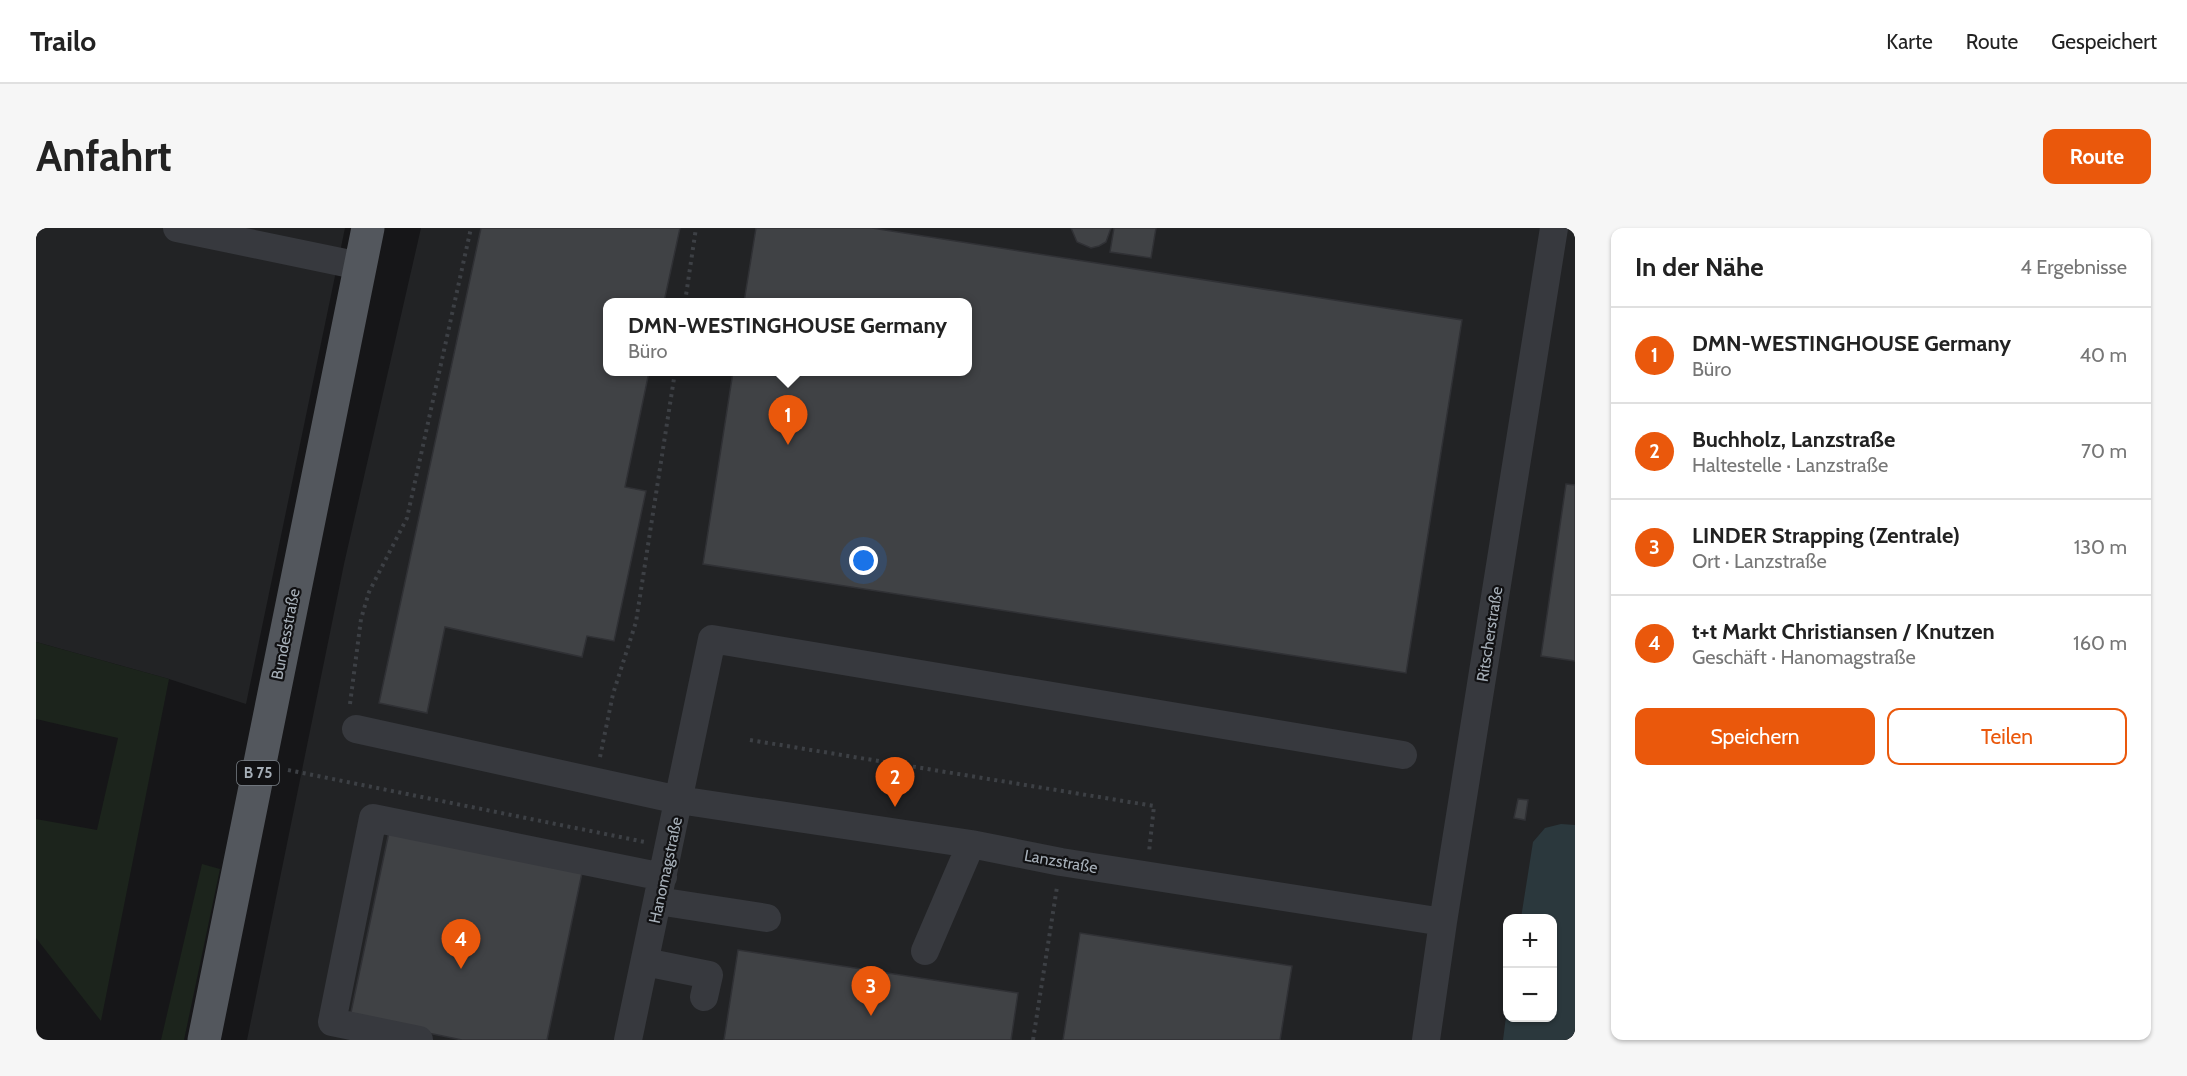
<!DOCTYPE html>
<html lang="de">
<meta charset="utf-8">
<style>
body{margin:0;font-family:Cabin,sans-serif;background:#f6f6f6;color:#222}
.controls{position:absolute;right:18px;bottom:18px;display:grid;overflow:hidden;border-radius:12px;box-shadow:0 2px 4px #0004}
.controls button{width:54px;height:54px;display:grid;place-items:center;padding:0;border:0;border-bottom:2px solid #e0e0e0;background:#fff;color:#222;font:30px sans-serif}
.you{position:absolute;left:828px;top:333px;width:21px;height:21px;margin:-15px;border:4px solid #fff;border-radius:50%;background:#1a73e8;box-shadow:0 0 0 9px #1a73e833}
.badge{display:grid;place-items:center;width:39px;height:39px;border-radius:50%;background:#ea580c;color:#fff;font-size:20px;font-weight:700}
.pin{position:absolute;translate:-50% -50px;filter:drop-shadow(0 2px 3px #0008)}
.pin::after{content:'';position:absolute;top:32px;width:21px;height:18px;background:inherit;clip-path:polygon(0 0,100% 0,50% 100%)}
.popup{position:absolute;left:567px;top:70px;width:369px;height:78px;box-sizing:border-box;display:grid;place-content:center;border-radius:12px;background:#fff;filter:drop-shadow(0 2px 4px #0005);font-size:20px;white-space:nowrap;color:#767676}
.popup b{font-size:22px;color:#222}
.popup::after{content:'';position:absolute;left:50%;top:100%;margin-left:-12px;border:12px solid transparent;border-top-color:#fff}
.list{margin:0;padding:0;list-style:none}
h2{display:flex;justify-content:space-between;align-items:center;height:78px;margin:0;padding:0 24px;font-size:26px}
h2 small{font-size:20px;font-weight:400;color:#767676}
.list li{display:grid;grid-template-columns:39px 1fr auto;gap:18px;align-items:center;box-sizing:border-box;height:96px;padding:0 24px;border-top:2px solid #e0e0e0}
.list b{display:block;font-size:22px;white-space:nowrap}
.list p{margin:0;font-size:20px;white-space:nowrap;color:#767676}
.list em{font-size:20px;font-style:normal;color:#767676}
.actions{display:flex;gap:12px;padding:18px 24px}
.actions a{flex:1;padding:14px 0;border:2px solid #ea580c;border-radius:12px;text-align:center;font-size:21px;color:#ea580c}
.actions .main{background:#ea580c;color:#fff}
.map{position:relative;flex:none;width:1539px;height:812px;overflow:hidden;border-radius:12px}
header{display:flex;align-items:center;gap:36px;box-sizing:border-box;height:84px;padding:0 30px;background:#fff;border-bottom:2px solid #e0e0e0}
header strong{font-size:28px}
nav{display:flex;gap:33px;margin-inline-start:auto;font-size:21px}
.intro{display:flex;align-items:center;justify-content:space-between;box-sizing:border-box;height:144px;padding:0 36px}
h1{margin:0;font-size:42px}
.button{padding:15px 27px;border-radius:12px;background:#ea580c;color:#fff;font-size:21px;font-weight:700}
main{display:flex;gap:36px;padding:0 36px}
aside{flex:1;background:#fff;border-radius:12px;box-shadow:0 2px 4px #0004}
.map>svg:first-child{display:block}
.built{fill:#222325;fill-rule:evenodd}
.green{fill:#1c241c}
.water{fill:#2b383d}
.building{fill:#404245;stroke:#303135;stroke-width:1.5}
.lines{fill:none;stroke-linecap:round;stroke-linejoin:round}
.path{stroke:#3d4045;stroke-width:4;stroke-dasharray:3 4.5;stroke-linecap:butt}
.minor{stroke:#37393e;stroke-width:28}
.major{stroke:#53575d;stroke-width:33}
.labels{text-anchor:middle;stroke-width:4.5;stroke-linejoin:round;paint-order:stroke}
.shield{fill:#111113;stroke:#7a8087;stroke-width:1.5}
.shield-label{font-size:15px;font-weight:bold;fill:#a7b0b9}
.street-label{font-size:16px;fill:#a7b0b9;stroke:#111113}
</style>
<header>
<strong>Trailo</strong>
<nav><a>Karte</a><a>Route</a><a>Gespeichert</a></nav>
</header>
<div class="intro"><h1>Anfahrt</h1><a class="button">Route</a></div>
<main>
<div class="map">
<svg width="1539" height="812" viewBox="0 0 1539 812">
<rect width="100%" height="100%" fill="#161618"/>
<!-- built -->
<path class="built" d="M0 0H309L210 476 133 451 0 414Z
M385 0H1539V812H211L308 336ZM572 74H932V144H572ZM1472 690H1516V790H1472Z"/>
<!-- green -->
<path class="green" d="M0 414 133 451 65 793 0 710V591L61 602 82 510 0 491Z
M166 636 184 641 148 812H125Z"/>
<!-- water -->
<path class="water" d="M1525 596 1539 597V812H1467L1471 781 1472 790H1516V690H1485L1497 614 1509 600Z"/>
<!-- building -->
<path class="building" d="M445 0H644L628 74H572V144H613L589 259 610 263 578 413 551 408 546 429 409 399 391 485 343 475Z
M720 0H836L1426 92 1370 445 667 336 697 144H932V74H708Z
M1035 0H1075L1070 14 1063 18 1055 20 1041 14Z
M1078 0H1120L1115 30 1074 24Z
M1530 256 1539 257V433L1505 428Z
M1482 571 1492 572 1489 592 1478 590Z
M353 604 546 645 511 812H426L314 789Z
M1044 705 1256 738 1244 812H1027Z
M702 722 982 765 975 812H688Z"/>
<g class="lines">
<!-- path -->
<path class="path" d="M649 74 660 0
M314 476 325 391 333 364 371 290 435 0
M714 512 1118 578 1113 624
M564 529 577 466 600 394 639 144
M252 542 609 614
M997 812 1021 659"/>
<!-- minor -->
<path class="minor" d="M141 0 324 38
M320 501 643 572 935 616 1025 634 1407 694
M622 673 731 690
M889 723 935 616
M609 734 673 747 668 769
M383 812 296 794 337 590 627 649
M592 812 676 411 1367 527
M1390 812 1407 694 1518 0"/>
<!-- major -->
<path class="major" d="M168 812 332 0"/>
</g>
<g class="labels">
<!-- shield labels -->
<rect class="shield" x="201" y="533" width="42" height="24" rx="4.5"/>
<g class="shield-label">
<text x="222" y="550">B 75</text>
</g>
<!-- street labels -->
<g class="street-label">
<text transform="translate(249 406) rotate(-79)" y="6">Bundesstraße</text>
<text transform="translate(1453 406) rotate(-81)" y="6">Ritscherstraße</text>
<text transform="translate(1025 633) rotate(10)" y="6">Lanzstraße</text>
<text transform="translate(629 642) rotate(-78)" y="6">Hanomagstraße</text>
</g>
</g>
</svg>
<div class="controls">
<button>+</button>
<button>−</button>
</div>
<div class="you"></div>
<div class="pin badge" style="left:752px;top:217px">1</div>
<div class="popup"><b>DMN-WESTINGHOUSE Germany</b>Büro</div>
<div class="pin badge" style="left:859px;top:579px">2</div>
<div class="pin badge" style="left:835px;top:788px">3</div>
<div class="pin badge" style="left:425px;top:741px">4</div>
</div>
<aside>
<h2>In der Nähe<small>4 Ergebnisse</small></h2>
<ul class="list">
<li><span class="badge">1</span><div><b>DMN-WESTINGHOUSE Germany</b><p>Büro</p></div><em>40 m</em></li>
<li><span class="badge">2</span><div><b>Buchholz, Lanzstraße</b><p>Haltestelle · Lanzstraße</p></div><em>70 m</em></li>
<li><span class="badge">3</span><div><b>LINDER Strapping (Zentrale)</b><p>Ort · Lanzstraße</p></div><em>130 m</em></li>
<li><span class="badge">4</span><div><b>t+t Markt Christiansen / Knutzen</b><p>Geschäft · Hanomagstraße</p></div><em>160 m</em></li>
</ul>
<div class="actions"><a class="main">Speichern</a><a>Teilen</a></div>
</aside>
</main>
